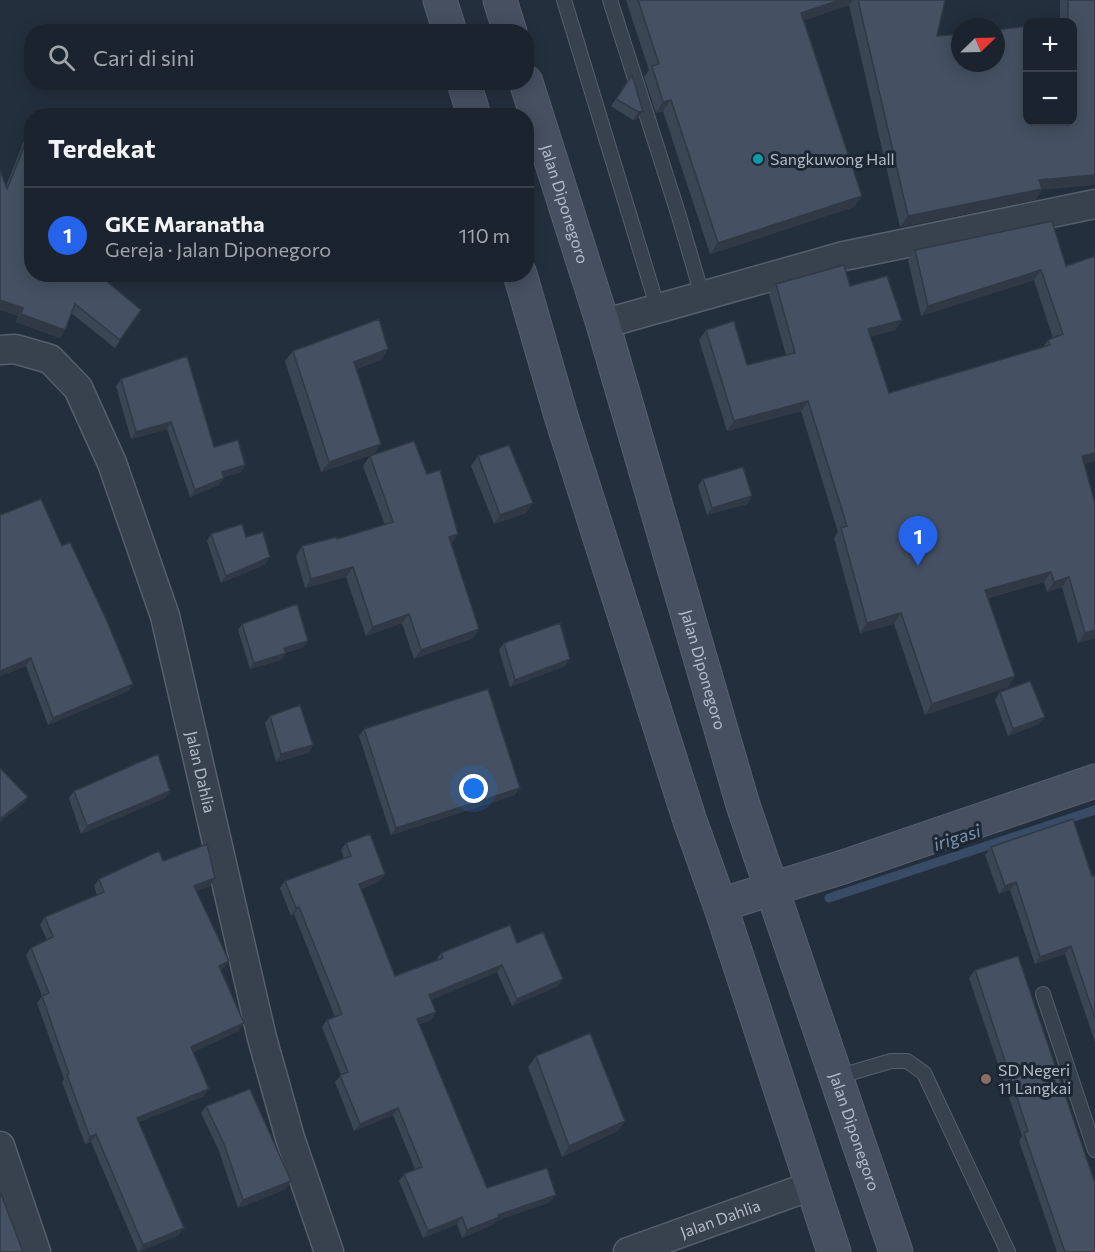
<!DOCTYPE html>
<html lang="id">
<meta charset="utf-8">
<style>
body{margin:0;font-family:Commissioner,sans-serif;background:#242b36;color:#f1f3f6}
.controls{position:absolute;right:18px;top:18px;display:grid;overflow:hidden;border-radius:12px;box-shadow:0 3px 15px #0003}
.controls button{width:54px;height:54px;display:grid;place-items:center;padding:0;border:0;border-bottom:2px solid #39404a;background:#1b232e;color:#f1f3f6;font:30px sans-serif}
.compass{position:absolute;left:951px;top:18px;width:54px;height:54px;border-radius:50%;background:#1b232e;box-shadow:0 3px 15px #0003;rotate:67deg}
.you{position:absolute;left:474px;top:789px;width:21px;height:21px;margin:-15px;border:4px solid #fff;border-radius:50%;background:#1a73e8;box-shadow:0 0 0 9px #1a73e833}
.badge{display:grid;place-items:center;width:39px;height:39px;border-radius:50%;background:#2563eb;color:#fff;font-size:20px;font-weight:700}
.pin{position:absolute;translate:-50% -50px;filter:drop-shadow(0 2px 3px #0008)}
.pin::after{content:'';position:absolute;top:32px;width:21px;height:18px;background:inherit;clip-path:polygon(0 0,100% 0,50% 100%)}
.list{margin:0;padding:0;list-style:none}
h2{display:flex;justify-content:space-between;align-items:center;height:78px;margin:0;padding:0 24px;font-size:26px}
h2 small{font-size:20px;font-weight:400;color:#a0a4aa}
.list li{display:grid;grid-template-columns:39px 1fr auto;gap:18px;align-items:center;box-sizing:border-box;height:96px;padding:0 24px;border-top:2px solid #39404a}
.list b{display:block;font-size:22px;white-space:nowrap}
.list p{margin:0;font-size:20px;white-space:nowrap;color:#a0a4aa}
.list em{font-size:20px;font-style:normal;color:#a0a4aa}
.icon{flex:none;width:33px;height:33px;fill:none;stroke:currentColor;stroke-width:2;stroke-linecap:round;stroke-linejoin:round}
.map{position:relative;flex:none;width:1095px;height:1252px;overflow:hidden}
.search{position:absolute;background:#1b232e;box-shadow:0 3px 15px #0003;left:24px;top:24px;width:510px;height:66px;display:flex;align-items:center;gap:15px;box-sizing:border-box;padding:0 21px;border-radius:24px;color:#a0a4aa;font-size:22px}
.panel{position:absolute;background:#1b232e;box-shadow:0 3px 15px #0003;left:24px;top:108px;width:510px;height:174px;border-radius:24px}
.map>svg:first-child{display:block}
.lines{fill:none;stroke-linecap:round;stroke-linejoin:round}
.stream{stroke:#394c67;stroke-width:9}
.lane-casing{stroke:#565f6c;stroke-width:16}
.street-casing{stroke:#565f6c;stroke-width:31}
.secondary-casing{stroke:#565f6c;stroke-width:35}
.lane{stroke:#38414e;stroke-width:14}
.street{stroke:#38414e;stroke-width:28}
.secondary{stroke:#465061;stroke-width:33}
.wall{fill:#3b4654}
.shaded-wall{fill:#303945}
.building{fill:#455162;stroke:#303945;stroke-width:1.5}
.culture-dot{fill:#0f9aa8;stroke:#1d2633;stroke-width:2}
.education-dot{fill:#8d6e63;stroke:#1d2633;stroke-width:2}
.labels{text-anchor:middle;stroke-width:6;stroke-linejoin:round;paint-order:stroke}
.poi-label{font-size:16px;fill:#b4bcc9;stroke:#1d2633;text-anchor:start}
.street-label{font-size:16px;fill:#b4bcc9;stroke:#1d2633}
.water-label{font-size:18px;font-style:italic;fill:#7c92b1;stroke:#1d2633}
</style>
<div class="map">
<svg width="1095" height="1252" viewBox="0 0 1095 1252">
<rect width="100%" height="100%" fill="#242f3e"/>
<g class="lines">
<!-- stream -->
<path class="stream" d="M829 898 1095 810"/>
<defs>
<path id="lane" d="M564 0 658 309
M610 0 678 213 702 295
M1043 994 1095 1150
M837 1077 891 1061H907L924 1073 1008 1252"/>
<g id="street">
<path d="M603 324 844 256 1095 204"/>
<path id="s1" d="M0 350 15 349 50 359 78 388 112 463 165 616 262 1038 290 1138 329 1252"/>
<path d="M0 1146 36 1252"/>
<path id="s2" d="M628 1252 811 1186"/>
</g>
<g id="secondary">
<path d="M440 0 450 32"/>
<path d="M500 0 510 32"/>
<path d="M464 82 474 116"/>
<path id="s3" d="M526 82 603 324 743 805 896 1252"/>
<path d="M520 274 561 416 690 821 720 905 834 1252"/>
<path d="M720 905 843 867 1095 781"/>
</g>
</defs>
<!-- lane casing -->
<use href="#lane" class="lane-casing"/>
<!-- street casing -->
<use href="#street" class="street-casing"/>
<!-- secondary casing -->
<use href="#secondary" class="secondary-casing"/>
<!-- lane -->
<use href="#lane" class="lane"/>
<!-- street -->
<use href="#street" class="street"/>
<!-- secondary -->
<use href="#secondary" class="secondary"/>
</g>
<!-- wall -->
<path class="wall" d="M626 0H945L937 36 1072 22H1038L1039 21 1060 20V0H1095L1042 190 1035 200 900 227 849 5 804 20 862 196 854 207 710 254 663 111 656 113 644 77 649 70Z
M632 75 643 111 638 118 633 120 611 106Z
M29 135 32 274 141 310 115 348 71 313 60 338 16 322 18 316 6 186 23 143Z
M915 250 1066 266 1095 256V461L1084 464 1095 638 1078 643 1062 587 1047 592 1044 582 988 598 1015 676 1008 687 925 715 894 624 860 633 834 538 838 532 801 411 727 431 699 340 706 330 747 365 786 355 769 294 776 284 850 286 902 320 895 330 870 337 889 393 1043 347 1048 340 1053 338 1034 280 921 316 908 260Z
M388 349 381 360 356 369 374 454 321 472 285 361 293 351Z
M121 379 214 447 245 465 241 472 223 477 219 485 190 497 167 429 131 439 116 386Z
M370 456 452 543 473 638 414 659 402 623 366 636 346 577 305 588 296 556 302 546 337 539 385 525 363 466Z
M478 456 526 513 494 524 471 466Z
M703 479 752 496 747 504 707 515 698 486Z
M0 515 62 546 133 684 128 691 48 725 26 666 0 676Z
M211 534 246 537 266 564 221 583 207 541Z
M242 624 304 647 285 653 281 660 250 669 238 630Z
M504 643 565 666 510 687 499 650Z
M1000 692 1045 717 1039 724 1008 736 995 700Z
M270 716 313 745 308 753 276 762 265 723Z
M364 729 515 795 391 835 359 736Z
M74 791H170L165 798 81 834 69 798Z
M346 843 380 881 361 889 395 976 436 960 441 953 517 943 563 979 558 986 512 1006 497 972 431 1000 436 1012 431 1020 419 1024 487 1188 550 1202 496 1221 494 1224 462 1238 457 1224 423 1238 399 1181 404 1174 415 1169 393 1115 354 1131 335 1082 341 1075 322 1027 327 1020 335 1017 294 914 291 916 280 888 285 881 344 859 341 850Z
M991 847 1092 876 1095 875V1042L1065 954 1035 964 1010 890 999 894 985 855Z
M163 861 210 886 196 891 224 968 221 970 239 1031 193 1052 204 1096 139 1122 179 1235 138 1252 91 1142 85 1144 62 1082 64 1079 37 1003 42 996 26 955 31 948 47 940 40 925 45 917 97 895 94 886 99 879Z
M975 970 1095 1252H1057L1019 1141 1022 1136 969 978Z
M536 1056 625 1121 618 1131 562 1157 528 1067Z
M206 1106 291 1181 286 1189 238 1208 219 1151 201 1113Z"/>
<!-- shaded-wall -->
<path class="shaded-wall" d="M840 0H853L849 5 794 24 801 13Z
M671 100 663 111 656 113 663 102Z
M643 111 638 118 633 120 638 112Z
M1095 175V185L1042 190 1035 200 900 227 908 216 1039 180Z
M862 196 854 207 710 254 718 243Z
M1041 270 1034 280 921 316 928 306Z
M0 300 23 308 18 316 0 310Z
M21 314 65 330 60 338 16 322Z
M902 320 895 330 861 340 868 329Z
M388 349 381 360 347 373 354 362Z
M808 401 801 411 727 431 734 421Z
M171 422 167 429 131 439 136 432Z
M381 444 374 454 321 472 329 462Z
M1095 453V461L1075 466 1082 456Z
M245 465 241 472 217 479 222 472Z
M224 478 219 485 190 497 195 490Z
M752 496 747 504 707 515 712 508Z
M533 503 526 513 494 524 500 515Z
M458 534 452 543 442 546 449 537Z
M270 557 266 564 221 583 226 576Z
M353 567 346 577 305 588 311 579Z
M1051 572 1044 582 978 600 985 590Z
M1069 577 1062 587 1047 592 1054 582Z
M901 613 894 624 860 633 867 623Z
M409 614 402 623 366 636 373 627Z
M479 629 473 638 414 659 421 650Z
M1095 630V638L1078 643 1085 633Z
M308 641 304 647 280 654 284 648Z
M286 653 281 660 250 669 254 663Z
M31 658 26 666 0 676V671Z
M570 659 565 666 510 687 515 680Z
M1015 676 1008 687 925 715 932 704Z
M133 684 128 691 48 725 53 718Z
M1045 717 1039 724 1008 736 1013 729Z
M313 745 308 753 276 762 281 754Z
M520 788 515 795 391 835 396 828Z
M170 791 165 798 81 834 87 826Z
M28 797 23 804 0 822V819Z
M385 874 380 881 354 891 359 884Z
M215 878 210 886 189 894 194 886Z
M1016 882 1010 890 999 894 1005 886Z
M299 907 294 914 291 916 296 908Z
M1071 946 1065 954 1035 964 1040 957Z
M229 961 224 968 214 973 219 966Z
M502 965 497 972 424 1003 429 995Z
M563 979 558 986 512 1006 517 999Z
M436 1012 431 1020 412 1026 417 1019Z
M244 1023 239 1031 186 1055 191 1047Z
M209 1089 204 1096 132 1125 137 1118Z
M398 1108 393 1115 354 1131 360 1124Z
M625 1121 618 1131 562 1157 569 1146Z
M96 1134 91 1142 85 1144 90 1137Z
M291 1181 286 1189 238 1208 243 1200Z
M556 1195 550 1202 496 1221 494 1224 462 1238 467 1230 498 1215Z
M462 1217 457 1224 423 1238 428 1231Z
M184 1228 179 1235 139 1252 143 1245Z"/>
<!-- building -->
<path class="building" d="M638 0H840L801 13 862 196 718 243 671 100 663 102 652 66 659 64Z
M858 0H945L937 36 960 34V63H996V30L1028 26V122H1072V22H1039V21L1068 19V0H1095V175L1039 180 1042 189 908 216Z
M632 75 643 111 638 112 616 99Z
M29 135 32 136V274H98L141 310 120 340 75 304 65 330 21 314 23 308 0 300V170L7 189Z
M1052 221 1066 266 1095 256V453L1082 456 1095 503V630L1085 633 1069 577 1054 582 1051 572 985 590 1015 676 932 704 901 613 867 623 841 528 847 526 808 401 734 421 706 330 734 321 747 365 795 353 776 284 844 265 850 286 887 276 902 320 868 329 889 393 1050 345 1048 340 1063 334 1041 270 928 306 915 250Z
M379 319 388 349 354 362 381 444 329 462 293 351Z
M187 356 214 447 238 440 245 465 222 472 224 478 195 490 171 422 136 432 121 379Z
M414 441 427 474 440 470 458 534 449 537 479 629 421 650 409 614 373 627 353 567 311 579 302 546 337 537V539L393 522 370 456Z
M509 445 533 503 500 515 478 456Z
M743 467 752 496 712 508 703 479Z
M41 499 62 546 70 542 107 621 133 684 53 718 31 658 0 671V515Z
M242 524 246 537 263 532 270 557 226 576 211 534Z
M297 604 308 641 284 648 286 653 254 663 242 624Z
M560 623 570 659 515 680 504 643Z
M1030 681 1045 717 1013 729 1000 692Z
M488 689 520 788 396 828 364 729Z
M300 705 313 745 281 754 270 716Z
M158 754 170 791 87 826 74 791Z
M0 768 28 797 0 819Z
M1073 819 1092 876 1095 875V1018L1071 946 1040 957 1016 882 1005 886 991 847Z
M370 834 385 874 359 884 395 976 443 958 441 953 510 925 517 943 543 932 563 979 517 999 502 965 429 995 436 1012 417 1019 487 1188 547 1168 556 1195 498 1215 499 1217 467 1230 462 1217 428 1231 404 1174 422 1167 398 1108 360 1124 340 1075 348 1072 327 1020 342 1014 299 907 296 908 285 881 351 856 346 843Z
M207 844 215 878 194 886 229 961 219 966 244 1023 191 1047 209 1089 137 1118 184 1228 143 1245 96 1134 90 1137 67 1075 69 1074 42 996 49 993 31 948 53 937 45 917 104 892 99 879 159 851 163 861Z
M1018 956 1095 1183V1252H1065L1024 1133 1028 1131 975 970Z
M590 1033 625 1121 569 1146 536 1056Z
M250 1089 291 1181 243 1200 224 1144 206 1106Z
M0 1191 23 1252H0Z"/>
<!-- markers -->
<circle class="culture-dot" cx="758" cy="159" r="6"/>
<circle class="education-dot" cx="986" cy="1079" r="6"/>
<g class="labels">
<!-- poi labels -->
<g class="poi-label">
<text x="770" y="165">Sangkuwong Hall</text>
<text x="998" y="1076">SD Negeri<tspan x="998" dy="18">11 Langkai</tspan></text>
</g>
<!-- street labels -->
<g class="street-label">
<text dy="6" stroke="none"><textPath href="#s3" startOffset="128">Jalan Diponegoro</textPath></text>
<text dy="6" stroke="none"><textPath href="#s3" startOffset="614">Jalan Diponegoro</textPath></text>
<text dy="6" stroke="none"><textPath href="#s1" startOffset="496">Jalan Dahlia</textPath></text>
<text dy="6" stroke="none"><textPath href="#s3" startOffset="1100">Jalan Diponegoro</textPath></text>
<text dy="6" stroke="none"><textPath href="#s2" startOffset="98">Jalan Dahlia</textPath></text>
</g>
<!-- water labels -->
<g class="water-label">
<text transform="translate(957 838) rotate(-18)" y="6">irigasi</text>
</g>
</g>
</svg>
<div class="controls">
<button>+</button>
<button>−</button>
</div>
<svg class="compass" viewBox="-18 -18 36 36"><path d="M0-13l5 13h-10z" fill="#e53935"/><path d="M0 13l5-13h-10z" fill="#a0a4aa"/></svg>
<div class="you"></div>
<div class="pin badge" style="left:918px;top:566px">1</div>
<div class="search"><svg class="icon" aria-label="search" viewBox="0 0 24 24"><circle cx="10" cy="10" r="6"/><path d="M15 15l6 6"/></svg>Cari di sini</div>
<section class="panel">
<h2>Terdekat<small></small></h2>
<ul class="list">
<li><span class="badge">1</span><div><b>GKE Maranatha</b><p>Gereja · Jalan Diponegoro</p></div><em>110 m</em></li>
</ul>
</section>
</div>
